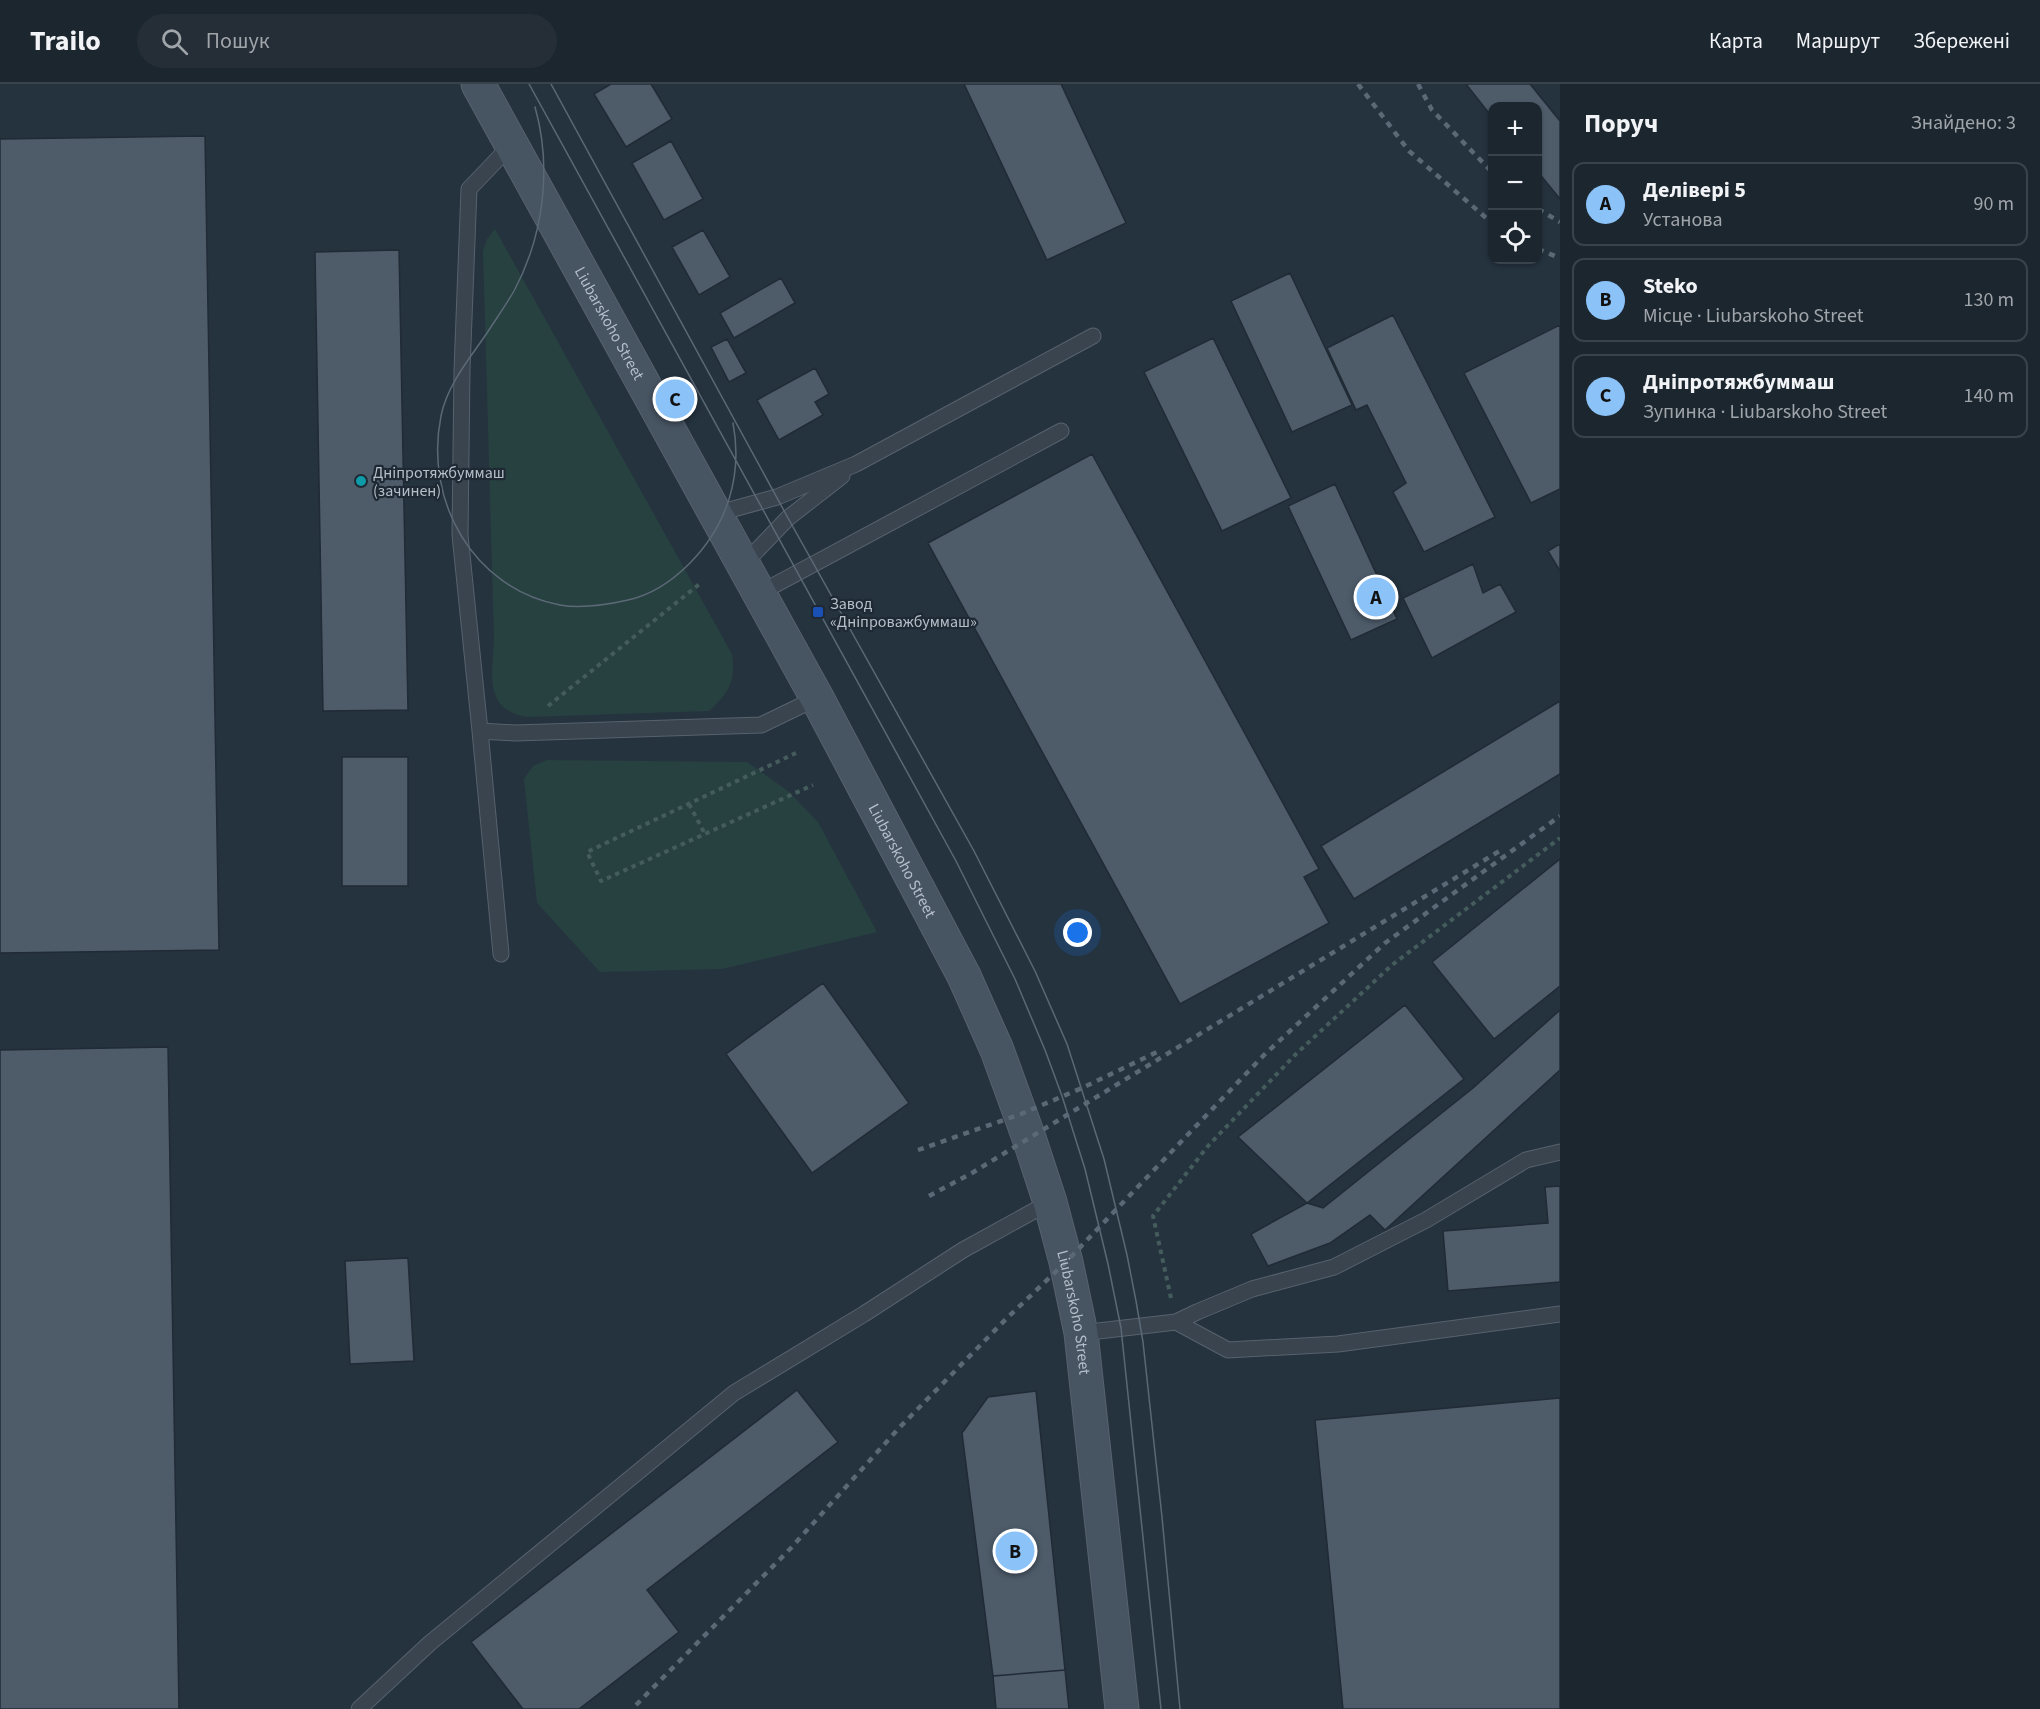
<!DOCTYPE html>
<html lang="uk">
<meta charset="utf-8">
<style>
body{margin:0;font-family:"Source Sans 3",sans-serif;background:#252e37;color:#f1f3f6}
.controls{position:absolute;right:18px;top:18px;display:grid;overflow:hidden;border-radius:12px;box-shadow:0 2px 4px #0004}
.controls button{width:54px;height:54px;display:grid;place-items:center;padding:0;border:0;border-bottom:2px solid #3a434b;background:#1c262f;color:#f1f3f6;font:30px sans-serif}
.you{position:absolute;left:1078px;top:849px;width:21px;height:21px;margin:-15px;border:4px solid #fff;border-radius:50%;background:#1a73e8;box-shadow:0 0 0 9px #1a73e833}
.badge{display:grid;place-items:center;width:39px;height:39px;border-radius:50%;background:#8bc2f8;color:#111;font-size:20px;font-weight:700}
.pin{position:absolute;translate:-50% -50%;border:3px solid #fff;box-shadow:0 2px 6px #0006}
.list{margin:0;padding:0;list-style:none}
h2{display:flex;justify-content:space-between;align-items:center;height:78px;margin:0;padding:0 24px;font-size:26px}
h2 small{font-size:20px;font-weight:400;color:#a0a5aa}
.list li{display:grid;grid-template-columns:39px 1fr auto;gap:18px;align-items:center;box-sizing:border-box;height:84px;margin:0 12px 12px;padding:0 12px;border:2px solid #3a434b;border-radius:12px}
.list b{display:block;font-size:22px;white-space:nowrap}
.list p{margin:0;font-size:20px;white-space:nowrap;color:#a0a5aa}
.list em{font-size:20px;font-style:normal;color:#a0a5aa}
.icon{flex:none;width:33px;height:33px;fill:none;stroke:currentColor;stroke-width:2;stroke-linecap:round;stroke-linejoin:round}
.map{position:relative;flex:none;width:1560px;height:1625px;overflow:hidden}
header{display:flex;align-items:center;gap:36px;box-sizing:border-box;height:84px;padding:0 30px;background:#1c262f;border-bottom:2px solid #3a434b}
header strong{font-size:28px}
nav{display:flex;gap:33px;margin-inline-start:auto;font-size:21px}
.search{width:420px;height:54px;background:#252e37;display:flex;align-items:center;gap:15px;box-sizing:border-box;padding:0 21px;border-radius:33px;color:#a0a5aa;font-size:22px}
main{display:flex}
aside{flex:1;background:#1c262f}
.map>svg:first-child{display:block}
.green{fill:#274040}
.building{fill:#4e5c6a;stroke:#202b36;stroke-width:1.5}
.lines{fill:none;stroke-linecap:round;stroke-linejoin:round}
.lane-casing{stroke:#57626d;stroke-width:17}
.secondary-casing{stroke:#57626d;stroke-width:35}
.path{stroke:#455c5c;stroke-width:4;stroke-dasharray:4.5 4.5;stroke-linecap:butt}
.lane{stroke:#39444f;stroke-width:15}
.secondary{stroke:#475462;stroke-width:33}
.tram{stroke:#5b6976;stroke-width:1.5}
.rail{stroke:#5b6976;stroke-width:4.5;stroke-dasharray:6 6;stroke-linecap:butt}
.culture-dot{fill:#0f9aa8;stroke:#1e2934;stroke-width:2}
.transit-dot{fill:#1a4fb4;stroke:#1e2934;stroke-width:2}
.labels{text-anchor:middle;stroke-width:4.5;stroke-linejoin:round;paint-order:stroke}
.street-label{font-size:16px;fill:#b5bfca;stroke:#1e2934}
.poi-label{font-size:16px;fill:#b5bfca;stroke:#1e2934;text-anchor:start}
</style>
<header>
<strong>Trailo</strong>
<div class="search"><svg class="icon" aria-label="search" viewBox="0 0 24 24"><circle cx="10" cy="10" r="6"/><path d="M15 15l6 6"/></svg>Пошук</div>
<nav><a>Карта</a><a>Маршрут</a><a>Збережені</a></nav>
</header>
<main>
<div class="map">
<svg width="1560" height="1625" viewBox="0 0 1560 1625">
<rect width="100%" height="100%" fill="#25333f"/>
<!-- green -->
<path class="green" d="M495 145 732 570C736 597 729 609 709 627L527 633C482 626 493 588 494 554L483 167 487 155Z
M547 676 747 678 788 707 818 738 877 848 722 885 600 888 537 819 524 695 533 682Z"/>
<!-- building -->
<path class="building" d="M611 0H651L672 35 626 63 594 10Z
M964 0H1061L1126 139 1047 176Z
M1466 0H1530L1560 37V115L1538 88V22H1492V33Z
M205 52 219 866 0 869V55Z
M671 57 703 115 664 136 632 79Z
M703 146 730 193 699 211 672 163Z
M399 166 408 626 323 627 315 168Z
M1290 189 1352 321 1292 348 1231 217Z
M781 194 795 219 734 254 720 229Z
M1393 231 1495 433 1424 468 1393 408 1406 399 1367 321 1356 326 1327 264Z
M1560 241V405L1531 419 1464 289Z
M1213 254 1291 414 1222 447 1144 288Z
M727 255 746 289 729 298 711 263Z
M815 284 829 310 815 318 823 331 779 356 757 316Z
M1092 370 1319 785 1304 793 1329 839 1180 920 928 459Z
M1335 400 1397 535 1351 556 1288 422Z
M1560 460V487L1548 467Z
M1473 480 1483 509 1500 500 1516 528 1432 574 1403 514Z
M1560 617V690L1354 815 1321 762Z
M342 673H408V802H342Z
M1560 775V902L1494 955 1432 878Z
M823 899 909 1019 812 1089 726 970Z
M1405 921 1464 995 1307 1119 1238 1053Z
M1560 926V986L1385 1146 1370 1131 1330 1159 1268 1182 1251 1150 1307 1119 1323 1124 1473 1004Z
M168 963 179 1625H0V966Z
M1560 1102V1198L1448 1207 1443 1147 1548 1139 1545 1103Z
M408 1174 414 1277 350 1280 345 1177Z
M797 1306 838 1358 647 1506 679 1548 579 1625H523L471 1558Z
M1036 1307 1065 1586 993 1592 962 1349 988 1313Z
M1560 1314V1625H1343L1315 1336Z
M1065 1586 1069 1625H996L993 1592Z"/>
<g class="lines">
<defs>
<path id="lane" d="M511 61 469 105 462 286 460 451 480 647 515 649 761 641 817 614
M715 430 777 413 856 380 1093 252
M742 482 788 434 842 392
M758 510 1061 347
M480 647 501 870
M1176 1238 1197 1228 1252 1205 1334 1183 1426 1136 1526 1076 1560 1068
M1081 1249 1176 1238 1228 1266 1338 1260 1560 1230
M359 1625 430 1559 734 1309 864 1230 963 1166 1050 1118"/>
<g id="secondary">
<path id="s1" d="M478 0 817 614 964 892 997 966 1029 1054 1050 1118 1066 1178 1081 1249 1122 1625"/>
</g>
</defs>
<!-- lane casing -->
<use href="#lane" class="lane-casing"/>
<!-- secondary casing -->
<use href="#secondary" class="secondary-casing"/>
<!-- path -->
<path class="path" d="M548 622 702 498
M796 669 587 768 601 797 813 701
M689 720 705 750
M1171 1214 1153 1132 1208 1062 1296 970 1392 881 1560 754"/>
<!-- lane -->
<use href="#lane" class="lane"/>
<!-- secondary -->
<use href="#secondary" class="secondary"/>
<!-- tram -->
<path class="tram" d="M529 0 956 777 1015 895 1045 966 1062 1012 1085 1085 1108 1180 1121 1244 1161 1625
M551 0 788 434 974 767 1035 887 1067 960 1104 1075 1127 1171 1136 1217 1143 1258 1162 1433 1180 1625
M535 23C552 83 544 151 514 207 506 221 496 235 487 249 470 274 447 301 441 332 424 416 472 504 560 521 582 525 606 521 628 516 651 511 672 497 689 480 727 442 743 392 733 339"/>
<!-- rail -->
<path class="rail" d="M1358 0 1409 67 1492 139
M1418 0 1432 26 1492 88
M1538 125 1560 138
M1538 165 1560 174
M918 1066 1021 1030 1082 1004 1157 968
M929 1112 972 1089 1501 766
M636 1621 790 1465 899 1344 1006 1235 1066 1178 1264 971 1385 859 1560 732"/>
</g>
<!-- markers -->
<circle class="culture-dot" cx="361" cy="397" r="6"/>
<rect class="transit-dot" x="812" y="522" width="12" height="12" rx="3"/>
<g class="labels">
<!-- street labels -->
<g class="street-label">
<text dy="6" stroke="none"><textPath href="#s1" startOffset="273">Liubarskoho Street</textPath></text>
<text dy="6" stroke="none"><textPath href="#s1" startOffset="885">Liubarskoho Street</textPath></text>
<text dy="6" stroke="none"><textPath href="#s1" startOffset="1371">Liubarskoho Street</textPath></text>
</g>
<!-- poi labels -->
<g class="poi-label">
<text x="373" y="394">Дніпротяжбуммаш<tspan x="373" dy="18">(зачинен)</tspan></text>
<text x="830" y="525">Завод<tspan x="830" dy="18">«Дніпроважбуммаш»</tspan></text>
</g>
</g>
</svg>
<div class="controls">
<button>+</button>
<button>−</button>
<button><svg class="icon" aria-label="locate" viewBox="0 0 24 24"><circle cx="12" cy="12" r="6"/><path d="M12 2v4M12 18v4M2 12h4M18 12h4"/></svg></button>
</div>
<div class="you"></div>
<div class="pin badge" style="left:1376px;top:513px">A</div>
<div class="pin badge" style="left:1015px;top:1467px">B</div>
<div class="pin badge" style="left:675px;top:315px">C</div>
</div>
<aside>
<h2>Поруч<small>Знайдено: 3</small></h2>
<ul class="list">
<li><span class="badge">A</span><div><b>Делівері 5</b><p>Установа</p></div><em>90 m</em></li>
<li><span class="badge">B</span><div><b>Steko</b><p>Місце · Liubarskoho Street</p></div><em>130 m</em></li>
<li><span class="badge">C</span><div><b>Дніпротяжбуммаш</b><p>Зупинка · Liubarskoho Street</p></div><em>140 m</em></li>
</ul>
</aside>
</main>
